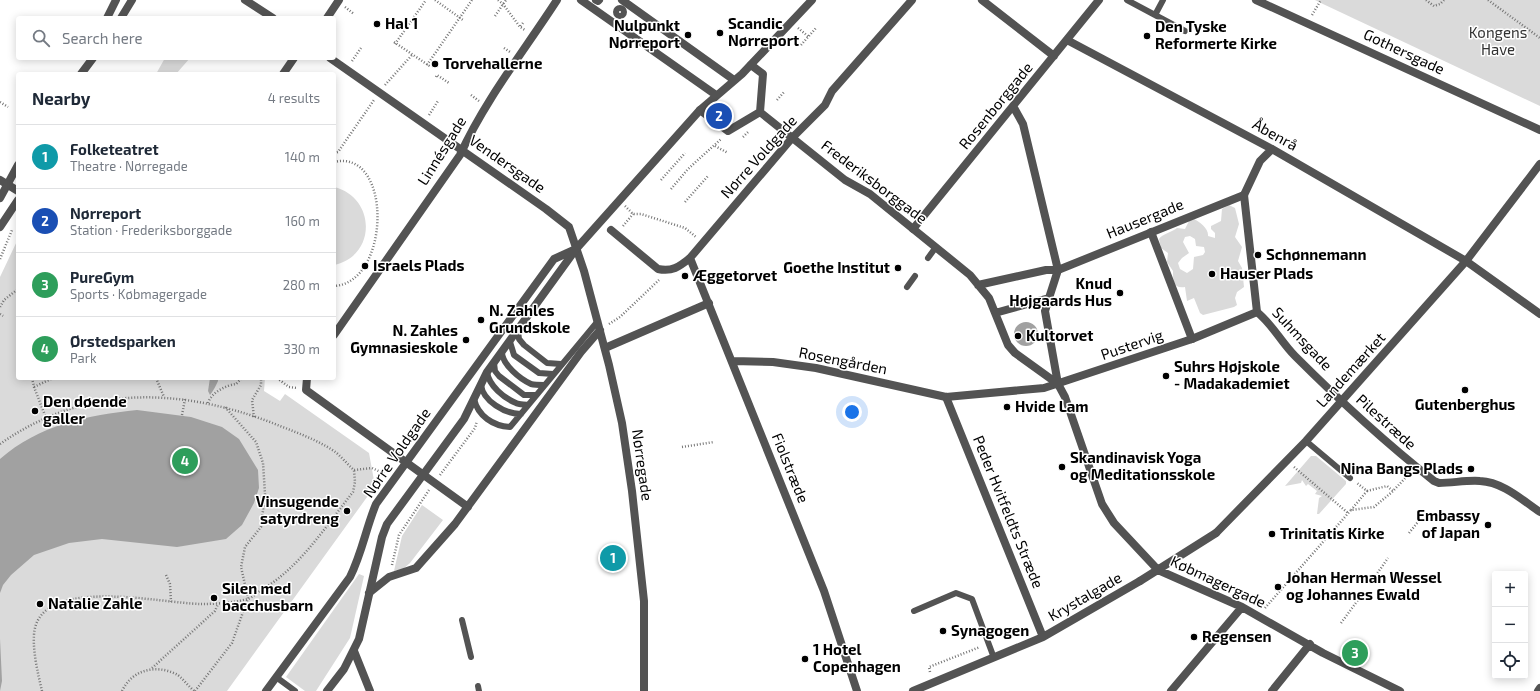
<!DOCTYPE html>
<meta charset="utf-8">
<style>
body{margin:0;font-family:"Exo 2",sans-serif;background:#f6f6f7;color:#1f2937}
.controls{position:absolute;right:12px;bottom:12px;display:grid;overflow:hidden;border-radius:4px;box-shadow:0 2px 10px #0003}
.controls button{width:36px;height:36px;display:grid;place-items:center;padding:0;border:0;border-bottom:1px solid #e0e1e3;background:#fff;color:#1f2937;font:20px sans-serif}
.you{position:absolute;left:852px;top:412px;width:14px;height:14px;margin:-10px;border:3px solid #fff;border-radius:50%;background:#1a73e8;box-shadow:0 0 0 6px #1a73e833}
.badge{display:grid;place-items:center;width:26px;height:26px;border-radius:50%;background:#ea580c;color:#fff;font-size:13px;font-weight:700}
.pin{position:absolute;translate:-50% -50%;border:2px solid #fff;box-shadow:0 1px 4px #0006}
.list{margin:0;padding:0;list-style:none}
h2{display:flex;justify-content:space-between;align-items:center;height:52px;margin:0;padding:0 16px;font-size:17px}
h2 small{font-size:13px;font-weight:400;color:#747a83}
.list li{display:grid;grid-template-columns:26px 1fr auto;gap:12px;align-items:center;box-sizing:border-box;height:64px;padding:0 16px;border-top:1px solid #e0e1e3}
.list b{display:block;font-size:15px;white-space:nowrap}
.list p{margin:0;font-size:13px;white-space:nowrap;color:#747a83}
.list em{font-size:13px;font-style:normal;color:#747a83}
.icon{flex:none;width:22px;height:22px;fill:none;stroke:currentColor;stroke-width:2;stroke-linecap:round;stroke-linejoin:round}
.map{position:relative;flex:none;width:1540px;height:691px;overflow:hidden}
.search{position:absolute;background:#fff;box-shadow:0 2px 10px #0003;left:16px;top:16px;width:320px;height:44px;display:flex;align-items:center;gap:10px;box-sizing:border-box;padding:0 14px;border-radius:4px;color:#747a83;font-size:15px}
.panel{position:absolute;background:#fff;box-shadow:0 2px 10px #0003;left:16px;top:72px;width:320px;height:308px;border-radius:4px}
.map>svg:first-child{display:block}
.green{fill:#dadada;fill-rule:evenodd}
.water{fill:#a1a1a1}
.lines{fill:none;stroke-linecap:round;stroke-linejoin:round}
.path{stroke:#757575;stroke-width:2.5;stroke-dasharray:1 2;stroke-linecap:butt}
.service{stroke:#535353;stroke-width:6}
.pedestrian{stroke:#535353;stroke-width:8}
.minor{stroke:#535353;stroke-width:8}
.tertiary{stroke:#535353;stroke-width:8}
.poi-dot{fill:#000;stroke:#fff;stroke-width:1.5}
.labels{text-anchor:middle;stroke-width:3;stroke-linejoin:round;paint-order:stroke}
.poi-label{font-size:15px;font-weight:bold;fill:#000;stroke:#fff;text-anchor:start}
.park-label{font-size:15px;fill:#313131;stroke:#fff}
.street-label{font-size:15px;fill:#000;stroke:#fff}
</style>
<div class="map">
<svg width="1540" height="691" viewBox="0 0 1540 691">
<rect width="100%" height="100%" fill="#fff"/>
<!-- green -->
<path class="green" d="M1315 0H1540V106L1323 4Z
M165 58H190L176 74H156Z
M334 187C376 197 377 256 334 265Z
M1229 205 1235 208 1239 224 1235 237 1242 247 1238 261 1242 268 1244 287 1237 292 1235 298 1237 305 1234 307 1203 315 1200 313 1194 298 1187 301 1185 287C1173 289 1173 280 1173 271L1167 262 1168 253 1161 248 1159 239C1162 234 1172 232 1177 228L1185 229 1189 221 1194 219C1200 222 1209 229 1208 236L1215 238V233L1211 229V226L1221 221 1222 209ZM1190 236 1195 239 1196 246 1204 247 1205 252 1203 255 1194 257 1193 269 1187 273 1180 269 1178 263 1182 258 1189 253 1183 242 1185 237Z
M18 239V378H265L264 391 280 401 285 394 369 453 375 486 227 691H0V277Z
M1311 456H1316L1346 481V484L1319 514H1317L1319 498 1322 496 1315 494 1317 491 1308 484 1306 486 1302 480 1301 483 1285 486Z
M422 505 443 520 410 563 403 569 394 571 402 536Z
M359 574 364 576 350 638 316 691H305L286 677Z"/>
<!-- water -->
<path class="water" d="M1014 334a12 12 0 1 1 24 0a12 12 0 1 1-24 0Z
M210 378H218V381C216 385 214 390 210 395L208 391Z
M137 410 191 417 222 427 239 439 258 470 259 488 254 503 242 525 226 539 177 547 102 539 69 543 34 555 11 575 3 585 0 593V459C39 425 88 415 137 410Z
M0 639 2 681 0 691Z"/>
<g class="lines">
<!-- path -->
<path class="path" d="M435 0 463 20
M498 0 503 4 520 27
M1426 0 1434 6 1440 4 1444 0
M1488 0 1540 38
M345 7 354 14
M1312 15 1321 0
M495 16 506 0
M523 23 520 27 525 30
M798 28 809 37
M394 42 431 67
M395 44 426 0
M801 45 816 28
M504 48 510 52
M352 61 361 48
M427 65 472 0
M436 77 437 75 449 83
M385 85 412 55
M471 95 479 101
M777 100 785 91
M0 102 8 107
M429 115 438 101
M743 137 748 132
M715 146 728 153
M334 153 338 152 374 100
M831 153 853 171 852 172
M334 162C393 148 391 283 334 286
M661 180 685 153
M671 189 688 169 721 139
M685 202 708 176
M625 206 633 214H641L685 228 696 237
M623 226 633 214
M0 259 12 230
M0 307 4 300 18 289
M0 314 3 316
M609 324 620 317 659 280
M32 378 34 387 46 418
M156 378 164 397
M277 378 289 387 297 388
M34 387 53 378
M208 403C211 393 226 385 236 384L242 378
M182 415 185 399
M254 417 252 400 261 385V378
M0 444C84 385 177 387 270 422 292 431 314 438 334 451 341 456 347 464 354 470L372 468 385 474
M682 447 714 442
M1294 467 1348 513
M440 475 475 428 477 421
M1367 491 1387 486 1393 491
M1351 510 1367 491 1357 483
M1409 533 1422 517
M392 565 399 535 429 490
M166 575 170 584 171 602
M1374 578 1388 558
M1265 608 1351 510 1374 507 1392 492 1410 473
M1341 623 1358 600
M152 668 215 611 218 604
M930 672 929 667 980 647
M42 691C38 674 31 645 35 628 47 577 161 603 200 604 215 604 233 603 248 599 253 597 258 592 263 589 301 566 326 526 353 492L355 482 354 470
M122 691C132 670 155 664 176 674 182 677 188 686 194 691
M195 691 232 643 248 598 241 567 245 547 261 527 265 494 263 463 256 442 225 407"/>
<!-- service -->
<path class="service" d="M1127 0 1185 31
M1155 15 1163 0
M928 258 936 247
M907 287 915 276
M518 331 519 339 524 345 547 363 561 364
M510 342 514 355 539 373 553 374
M502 353C503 365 520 379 531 384 535 385 540 385 544 385
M494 363 495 371 499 376 524 395H536
M487 372C489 386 504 398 516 403 519 405 525 404 528 405
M481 385C483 401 505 414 521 414
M474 399C478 416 493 426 510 427L598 321
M1306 441 1350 478
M914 611 956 593 972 599 994 658
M462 620 471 657
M276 677 295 691
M478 686 479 691"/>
<!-- pedestrian -->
<path class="pedestrian" d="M596 0 598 1 599 0
M617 12a3 3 0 1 1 6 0a3 3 0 1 1-6 0Z
M700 110 728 131 760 112 763 74 751 65
M760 112 845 180 870 194 970 275 989 298 1008 345 1015 353 1058 384 1065 397 1102 504 1114 523 1158 570 1242 607 1323 653 1400 691
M611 230 658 269C672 272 679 267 690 258L792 138 825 105 832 91 912 0
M690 258 824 591 857 691
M978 285 1046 270H1058L1244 195
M1049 298 1045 311 1058 384
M1257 312C1273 325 1281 342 1295 356 1339 400 1386 443 1434 481L1439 483C1453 483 1466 480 1480 481 1503 482 1522 500 1540 512
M995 313 1049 298 1058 270
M605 348 709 303
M733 361 773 362 816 368 946 397 1044 388 1192 339
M1140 581 1216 533
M1171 691 1242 607
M1272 691 1310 644"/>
<!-- minor -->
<path class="minor" d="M245 0 273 18
M982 0 1054 56
M327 18 339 0
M1067 40 1272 149 1466 261 1540 314
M330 58 546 209 569 227 584 271 609 365 622 423 632 491 644 601V691
M283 74 294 58
M1013 106 1023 124 1058 270
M0 180 18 191
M913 229 1099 0
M1151 232 1192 339 1257 312 1244 195 1260 161 1272 149
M334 335 460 155C485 100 524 51 557 0
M307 378 306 390 468 507
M946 397 1043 637
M1216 533 1306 441 1466 261 1540 164
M369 593 389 577 416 568 455 524 581 352 600 330
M354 651 370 691
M913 691 1043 637 1140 581
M1538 691 1540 688"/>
<!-- tertiary -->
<path class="tertiary" d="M581 0 716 95
M622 0 734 80
M1256 0 1540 130
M107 18 116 0
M121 18 132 0
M81 74 93 58
M0 198 18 165
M0 227 18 200
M266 691 350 577C362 553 366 528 376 504L554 259 576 249
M327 691 344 669 359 639 382 537 387 524 464 419 487 372 576 249 700 110 742 74 812 0"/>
</g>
<!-- markers -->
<g class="poi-dot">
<circle cx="377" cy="24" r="4"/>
<circle cx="720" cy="33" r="4"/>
<circle cx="688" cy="35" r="4"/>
<circle cx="1147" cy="36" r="4"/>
<circle cx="435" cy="64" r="4"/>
<circle cx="1258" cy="255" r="4"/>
<circle cx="365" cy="266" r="4"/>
<circle cx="898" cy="268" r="4"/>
<circle cx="1212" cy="274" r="4"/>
<circle cx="685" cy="276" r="4"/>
<circle cx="1120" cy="293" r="4"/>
<circle cx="481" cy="320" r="4"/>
<circle cx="1018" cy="336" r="4"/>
<circle cx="466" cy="340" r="4"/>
<circle cx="1166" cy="376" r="4"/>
<circle cx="1465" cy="390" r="4"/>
<circle cx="1007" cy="407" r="4"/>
<circle cx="35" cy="411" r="4"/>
<circle cx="1062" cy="467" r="4"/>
<circle cx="1471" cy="469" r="4"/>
<circle cx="347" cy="511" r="4"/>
<circle cx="1488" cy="525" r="4"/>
<circle cx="1272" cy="534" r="4"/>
<circle cx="1278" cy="587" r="4"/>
<circle cx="214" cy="598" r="4"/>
<circle cx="40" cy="604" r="4"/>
<circle cx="943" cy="631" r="4"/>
<circle cx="1194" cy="637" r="4"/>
<circle cx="805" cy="659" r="4"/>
</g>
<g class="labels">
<!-- poi labels -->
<g class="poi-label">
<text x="385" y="29">Hal 1</text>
<text x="728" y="29">Scandic<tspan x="728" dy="17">Nørreport</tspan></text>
<text x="680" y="31" text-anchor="end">Nulpunkt<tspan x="680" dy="17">Nørreport</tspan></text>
<text x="1155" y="32">Den Tyske<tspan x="1155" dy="17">Reformerte Kirke</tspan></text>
<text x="443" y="69">Torvehallerne</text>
<text x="1266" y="260">Schønnemann</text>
<text x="373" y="271">Israels Plads</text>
<text x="890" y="273" text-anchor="end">Goethe Institut</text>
<text x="1220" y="279">Hauser Plads</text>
<text x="693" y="281">Æggetorvet</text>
<text x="1112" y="289" text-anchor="end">Knud<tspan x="1112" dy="17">Højgaards Hus</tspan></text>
<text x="489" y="316">N. Zahles<tspan x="489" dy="17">Grundskole</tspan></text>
<text x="458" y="336" text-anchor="end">N. Zahles<tspan x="458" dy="17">Gymnasieskole</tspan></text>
<text x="1026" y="341">Kultorvet</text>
<text x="1174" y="372">Suhrs Højskole<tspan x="1174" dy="17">- Madakademiet</tspan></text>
<text x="43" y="407">Den døende<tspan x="43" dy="17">galler</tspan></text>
<text x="1465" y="410" text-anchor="middle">Gutenberghus</text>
<text x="1015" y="412">Hvide Lam</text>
<text x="1070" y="463">Skandinavisk Yoga<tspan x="1070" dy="17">og Meditationsskole</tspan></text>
<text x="1463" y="474" text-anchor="end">Nina Bangs Plads</text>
<text x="339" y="507" text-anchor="end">Vinsugende<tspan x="339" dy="17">satyrdreng</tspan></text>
<text x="1480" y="521" text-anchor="end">Embassy<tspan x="1480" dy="17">of Japan</tspan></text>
<text x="1280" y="539">Trinitatis Kirke</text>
<text x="1286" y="583">Johan Herman Wessel<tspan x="1286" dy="17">og Johannes Ewald</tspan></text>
<text x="222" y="594">Silen med<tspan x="222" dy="17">bacchusbarn</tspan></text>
<text x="48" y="609">Natalie Zahle</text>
<text x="951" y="636">Synagogen</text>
<text x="1202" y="642">Regensen</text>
<text x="813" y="655">1 Hotel<tspan x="813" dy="17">Copenhagen</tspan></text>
</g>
<!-- park labels -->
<g class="park-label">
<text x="1498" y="38">Kongens<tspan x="1498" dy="17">Have</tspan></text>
</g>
<!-- street labels -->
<g class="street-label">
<text transform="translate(1404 52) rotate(25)" y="5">Gothersgade</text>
<text transform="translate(996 106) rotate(-51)" y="5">Rosenborggade</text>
<text transform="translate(1275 135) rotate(29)" y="5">Åbenrå</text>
<text transform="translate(442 151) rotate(-58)" y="5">Linnésgade</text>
<text transform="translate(759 157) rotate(-48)" y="5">Nørre Voldgade</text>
<text transform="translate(507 164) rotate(35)" y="5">Vendersgade</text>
<text transform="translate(874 182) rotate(37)" y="5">Frederiksborggade</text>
<text transform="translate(1145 219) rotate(-22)" y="5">Hausergade</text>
<text transform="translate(1302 339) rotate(47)" y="5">Suhmsgade</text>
<text transform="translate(1132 345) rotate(-19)" y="5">Pustervig</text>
<text transform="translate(843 361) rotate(11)" y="5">Rosengården</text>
<text transform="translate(1351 370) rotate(-48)" y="5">Landemærket</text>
<text transform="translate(1386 422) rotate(42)" y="5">Pilestræde</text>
<text transform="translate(397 453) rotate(-55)" y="5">Nørre Voldgade</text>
<text transform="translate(642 465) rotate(82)" y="5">Nørregade</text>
<text transform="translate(790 468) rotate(68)" y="5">Fiolstræde</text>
<text transform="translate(1008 512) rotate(68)" y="5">Peder Hvitfeldts Stræde</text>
<text transform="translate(1218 582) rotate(25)" y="5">Købmagergade</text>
<text transform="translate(1085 597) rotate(-30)" y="5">Krystalgade</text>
</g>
</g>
</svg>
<div class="controls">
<button>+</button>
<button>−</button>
<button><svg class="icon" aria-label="locate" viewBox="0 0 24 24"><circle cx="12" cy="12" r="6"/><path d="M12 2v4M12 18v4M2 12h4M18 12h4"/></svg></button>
</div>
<div class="you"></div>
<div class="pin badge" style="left:613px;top:558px;background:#0f9aa8">1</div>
<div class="pin badge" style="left:719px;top:116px;background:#1a4fb4">2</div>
<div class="pin badge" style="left:1355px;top:653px;background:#2e9e5b">3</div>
<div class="pin badge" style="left:185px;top:461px;background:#2e9e5b">4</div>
<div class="search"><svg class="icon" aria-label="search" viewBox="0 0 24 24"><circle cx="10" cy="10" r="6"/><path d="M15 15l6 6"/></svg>Search here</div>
<section class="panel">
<h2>Nearby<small>4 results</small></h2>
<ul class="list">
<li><span class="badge" style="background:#0f9aa8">1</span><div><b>Folketeatret</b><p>Theatre · Nørregade</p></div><em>140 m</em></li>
<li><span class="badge" style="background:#1a4fb4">2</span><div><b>Nørreport</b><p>Station · Frederiksborggade</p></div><em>160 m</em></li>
<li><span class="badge" style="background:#2e9e5b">3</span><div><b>PureGym</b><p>Sports · Købmagergade</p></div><em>280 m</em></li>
<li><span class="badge" style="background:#2e9e5b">4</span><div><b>Ørstedsparken</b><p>Park</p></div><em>330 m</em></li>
</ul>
</section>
</div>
